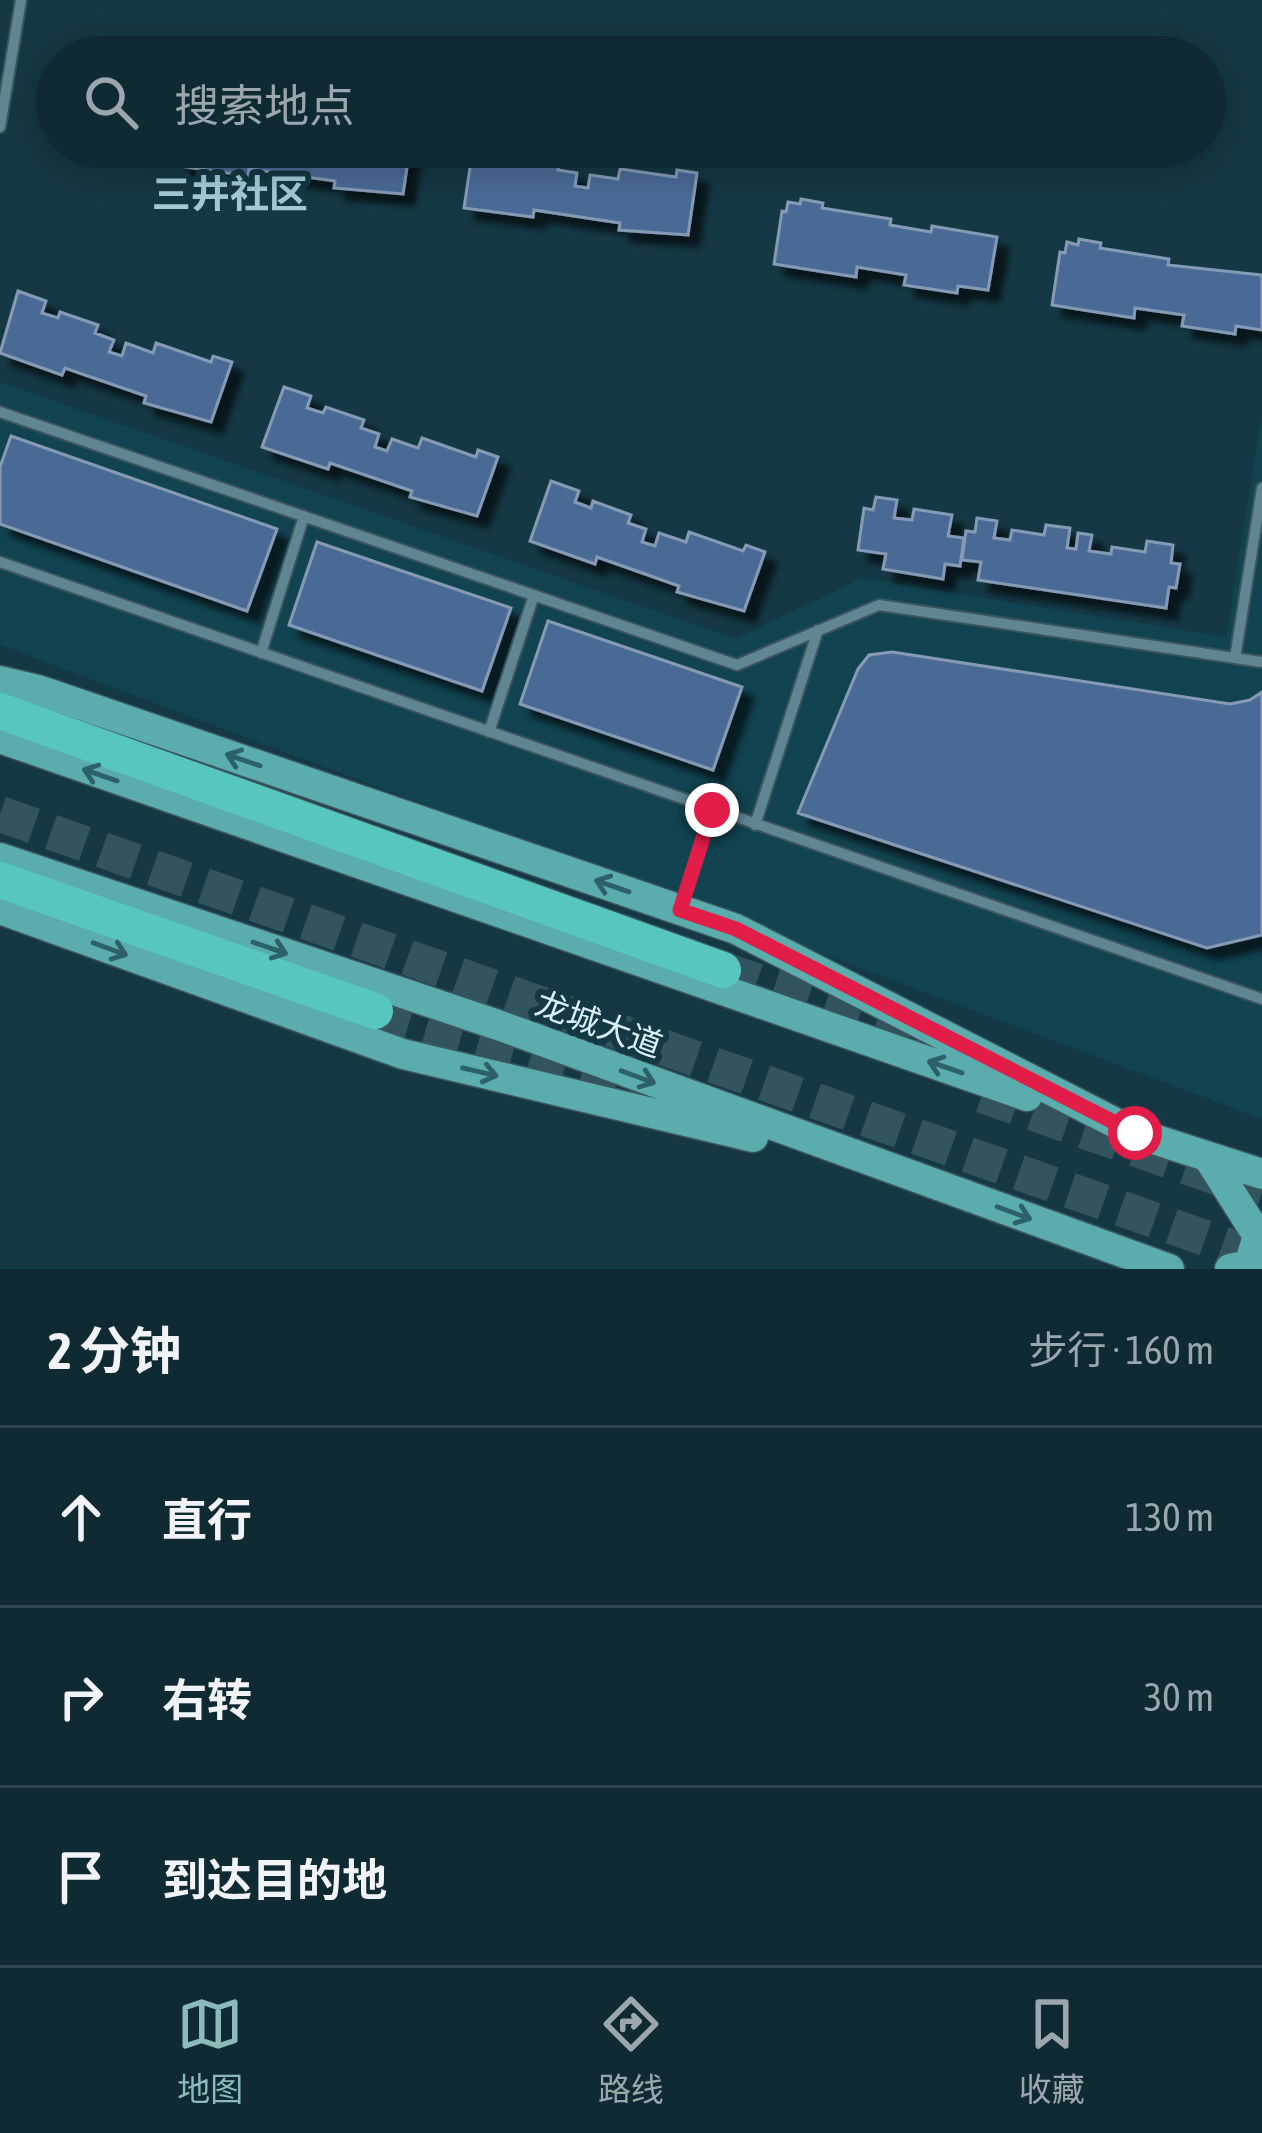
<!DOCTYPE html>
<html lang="zh">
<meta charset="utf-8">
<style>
body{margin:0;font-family:"Asap Condensed","Noto Sans SC",sans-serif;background:#1d363f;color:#f1f3f6}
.stop{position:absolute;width:36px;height:36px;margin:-27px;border:9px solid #e11d48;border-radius:50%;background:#fff}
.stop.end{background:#e11d48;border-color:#fff;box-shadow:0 3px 12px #0008}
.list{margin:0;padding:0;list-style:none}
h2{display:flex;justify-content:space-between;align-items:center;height:156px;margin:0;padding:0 48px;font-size:51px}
h2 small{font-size:39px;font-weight:400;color:#9ba7ac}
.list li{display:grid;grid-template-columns:78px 1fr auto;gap:36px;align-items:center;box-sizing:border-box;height:180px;padding:0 48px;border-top:3px solid #2f464e}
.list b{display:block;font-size:45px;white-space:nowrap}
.list em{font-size:39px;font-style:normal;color:#9ba7ac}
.icon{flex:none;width:66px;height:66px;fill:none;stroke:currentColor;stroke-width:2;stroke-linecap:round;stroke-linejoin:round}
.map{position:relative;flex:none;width:1262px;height:1269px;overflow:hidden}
.search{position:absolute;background:#0f2a33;box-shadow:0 6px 30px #0003;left:36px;right:36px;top:36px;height:132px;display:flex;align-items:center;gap:30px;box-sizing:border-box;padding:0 42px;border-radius:66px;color:#9ba7ac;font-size:45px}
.sheet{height:696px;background:#0f2a33}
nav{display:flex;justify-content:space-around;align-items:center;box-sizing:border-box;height:168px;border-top:3px solid #2f464e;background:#0f2a33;font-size:33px;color:#9ba7ac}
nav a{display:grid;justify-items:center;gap:6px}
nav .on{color:#8bbbb9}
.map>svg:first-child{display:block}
.built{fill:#114350}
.building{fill:#4a6b95;stroke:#869ab5;stroke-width:3;filter:url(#shadow)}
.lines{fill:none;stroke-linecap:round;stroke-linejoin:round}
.highway-tunnel{stroke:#32545f;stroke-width:36;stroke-dasharray:36 18;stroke-linecap:butt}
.lane-casing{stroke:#3b555d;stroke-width:14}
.primary-casing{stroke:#3b555d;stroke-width:33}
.highway-casing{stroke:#3b555d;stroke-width:39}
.lane{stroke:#608693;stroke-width:10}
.primary{stroke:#5aacad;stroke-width:30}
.highway{stroke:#56c6bf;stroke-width:36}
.oneway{stroke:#2c6169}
.route{stroke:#e11d48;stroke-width:15}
.labels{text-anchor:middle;stroke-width:12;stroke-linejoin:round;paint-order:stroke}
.street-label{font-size:33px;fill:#dcf0f7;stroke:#143844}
.quarter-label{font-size:39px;font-weight:bold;fill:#a2c9d8;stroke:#143844}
</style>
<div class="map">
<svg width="1262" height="1269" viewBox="0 0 1262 1269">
<defs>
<filter id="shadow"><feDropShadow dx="11" dy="11" stdDeviation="3" flood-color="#0009"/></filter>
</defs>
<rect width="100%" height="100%" fill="#143844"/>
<!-- built -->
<path class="built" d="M0 382 736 639 861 578 1226 637 1262 414V1119L0 645Z"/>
<!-- building -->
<path class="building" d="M182 147H410L403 194 334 188 335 181 249 169 248 176 179 166Z
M473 147 503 148 501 160 518 163 519 157 559 162 558 170 577 173 575 186 588 188 590 175 618 179 620 169 676 177 677 170 697 173 688 235 619 230 620 223 534 210 533 217 464 208Z
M801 199 823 203 822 208 891 219 890 225 931 232 932 226 997 237 988 290 958 286 957 293 904 285 906 275 857 267 856 277 774 264 782 211 786 212 788 202 800 204Z
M1079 239 1101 243 1100 248 1169 259 1168 265 1262 275V330L1236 326 1235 334 1182 326 1184 315 1135 308 1134 318 1052 305 1060 252 1065 253 1067 242 1078 245Z
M18 291 46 301 42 313 58 318 60 312 98 325 95 333 114 340 109 352 122 356 126 343 153 353 156 343 211 362 213 356 232 362 211 422 144 403 146 396 65 368 62 375 0 353Z
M284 387 311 396 307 408 323 413 326 407 364 420 361 428 379 434 375 447 387 451 392 439 418 448 422 438 476 457 478 450 498 457 477 516 410 497 412 491 330 463 328 469 262 447Z
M11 436 277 529 247 611 0 524V467Z
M551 481 579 491 575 502 591 508 593 501 631 515 628 523 646 529 642 542 655 546 659 533 686 542 689 532 743 551 746 545 765 552 744 611 677 592 679 586 597 557 595 564 530 541Z
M876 497 897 500 894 518 912 520 914 509 952 515 948 536 964 538 960 566 945 564 943 579 883 569 886 554 858 550 864 508 873 510Z
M977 518 997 521 994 538 1010 540 1012 530 1044 535 1046 525 1070 528 1067 548 1076 549 1078 533 1092 535 1089 551 1111 554 1112 547 1145 552 1147 541 1173 545 1171 563 1180 564 1176 588 1169 587 1166 608 978 580 981 562 962 560 966 531 975 532Z
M317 542 511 608 482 691 289 625Z
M548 621 742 687 713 770 520 704Z
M892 652 1230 704 1250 700 1262 692V935L1207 948 798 813 858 669 869 655Z"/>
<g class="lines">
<!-- highway-tunnel -->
<path class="highway-tunnel" d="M0 814 1262 1258
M723 970 939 1041
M375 1011 620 1082
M982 1095 1262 1193"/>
<defs>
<path id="lane" d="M0 127 21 0
M0 412 737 665 879 605 1262 662
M0 562 1262 999
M261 653 304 516
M1235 658 1262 488
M489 732 534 595
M755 825 818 630
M681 906 712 810"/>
<path id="primary" d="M0 681 38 690 736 929 1135 1133 1262 1174
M0 738 1027 1096
M0 858 498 1025 1169 1269
M0 909 403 1054 753 1137
M1208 1157 1258 1236 1249 1265 1230 1269"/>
<path id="highway" d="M0 711 723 970
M0 880 375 1011"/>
</defs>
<!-- lane casing -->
<use href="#lane" class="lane-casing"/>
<!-- primary casing -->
<use href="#primary" class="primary-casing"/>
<!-- highway casing -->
<use href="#highway" class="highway-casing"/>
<!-- lane -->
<use href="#lane" class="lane"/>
<!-- primary -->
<use href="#primary" class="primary"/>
<!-- highway -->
<use href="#highway" class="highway"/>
</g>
<!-- one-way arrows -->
<defs><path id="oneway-shaft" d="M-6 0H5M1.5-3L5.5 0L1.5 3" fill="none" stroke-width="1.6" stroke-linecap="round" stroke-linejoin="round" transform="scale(3)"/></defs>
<g class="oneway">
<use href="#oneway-shaft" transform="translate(243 760) rotate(-161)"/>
<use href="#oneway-shaft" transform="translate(100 775) rotate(-161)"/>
<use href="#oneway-shaft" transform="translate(612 886) rotate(-161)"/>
<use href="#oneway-shaft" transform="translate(270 948) rotate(19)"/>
<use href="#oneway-shaft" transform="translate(110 949) rotate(20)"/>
<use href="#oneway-shaft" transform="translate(945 1067) rotate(-161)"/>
<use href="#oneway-shaft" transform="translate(480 1072) rotate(13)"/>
<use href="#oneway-shaft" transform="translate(638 1077) rotate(20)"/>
<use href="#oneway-shaft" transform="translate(1014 1213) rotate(20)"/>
</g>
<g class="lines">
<!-- route -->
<path class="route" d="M712 810 680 910 736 929 1135 1133"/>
</g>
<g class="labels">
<!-- street labels -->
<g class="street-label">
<text transform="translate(599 1024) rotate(20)" y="12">龙城大道</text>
</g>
<!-- quarter labels -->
<g class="quarter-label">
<text x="230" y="208">三井社区</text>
</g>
</g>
</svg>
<div class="stop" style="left:1135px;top:1133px"></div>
<div class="stop end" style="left:712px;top:810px"></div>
<div class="search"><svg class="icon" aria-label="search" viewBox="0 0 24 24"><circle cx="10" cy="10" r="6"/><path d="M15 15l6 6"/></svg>搜索地点</div>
</div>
<section class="sheet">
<h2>2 分钟<small>步行 · 160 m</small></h2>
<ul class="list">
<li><svg class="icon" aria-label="ahead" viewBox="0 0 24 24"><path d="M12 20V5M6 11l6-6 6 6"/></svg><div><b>直行</b></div><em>130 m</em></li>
<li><svg class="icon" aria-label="right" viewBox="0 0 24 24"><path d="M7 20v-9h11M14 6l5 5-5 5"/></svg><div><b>右转</b></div><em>30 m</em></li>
<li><svg class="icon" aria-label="arrive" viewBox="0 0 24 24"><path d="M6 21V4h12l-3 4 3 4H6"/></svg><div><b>到达目的地</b></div></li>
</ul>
</section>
<nav>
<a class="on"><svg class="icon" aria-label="map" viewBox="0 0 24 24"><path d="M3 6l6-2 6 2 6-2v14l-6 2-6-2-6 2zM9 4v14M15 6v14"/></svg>地图</a>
<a><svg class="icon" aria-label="directions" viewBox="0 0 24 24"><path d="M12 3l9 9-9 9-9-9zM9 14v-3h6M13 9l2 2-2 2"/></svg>路线</a>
<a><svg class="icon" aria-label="saved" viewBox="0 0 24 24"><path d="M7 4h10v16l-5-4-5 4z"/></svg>收藏</a>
</nav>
